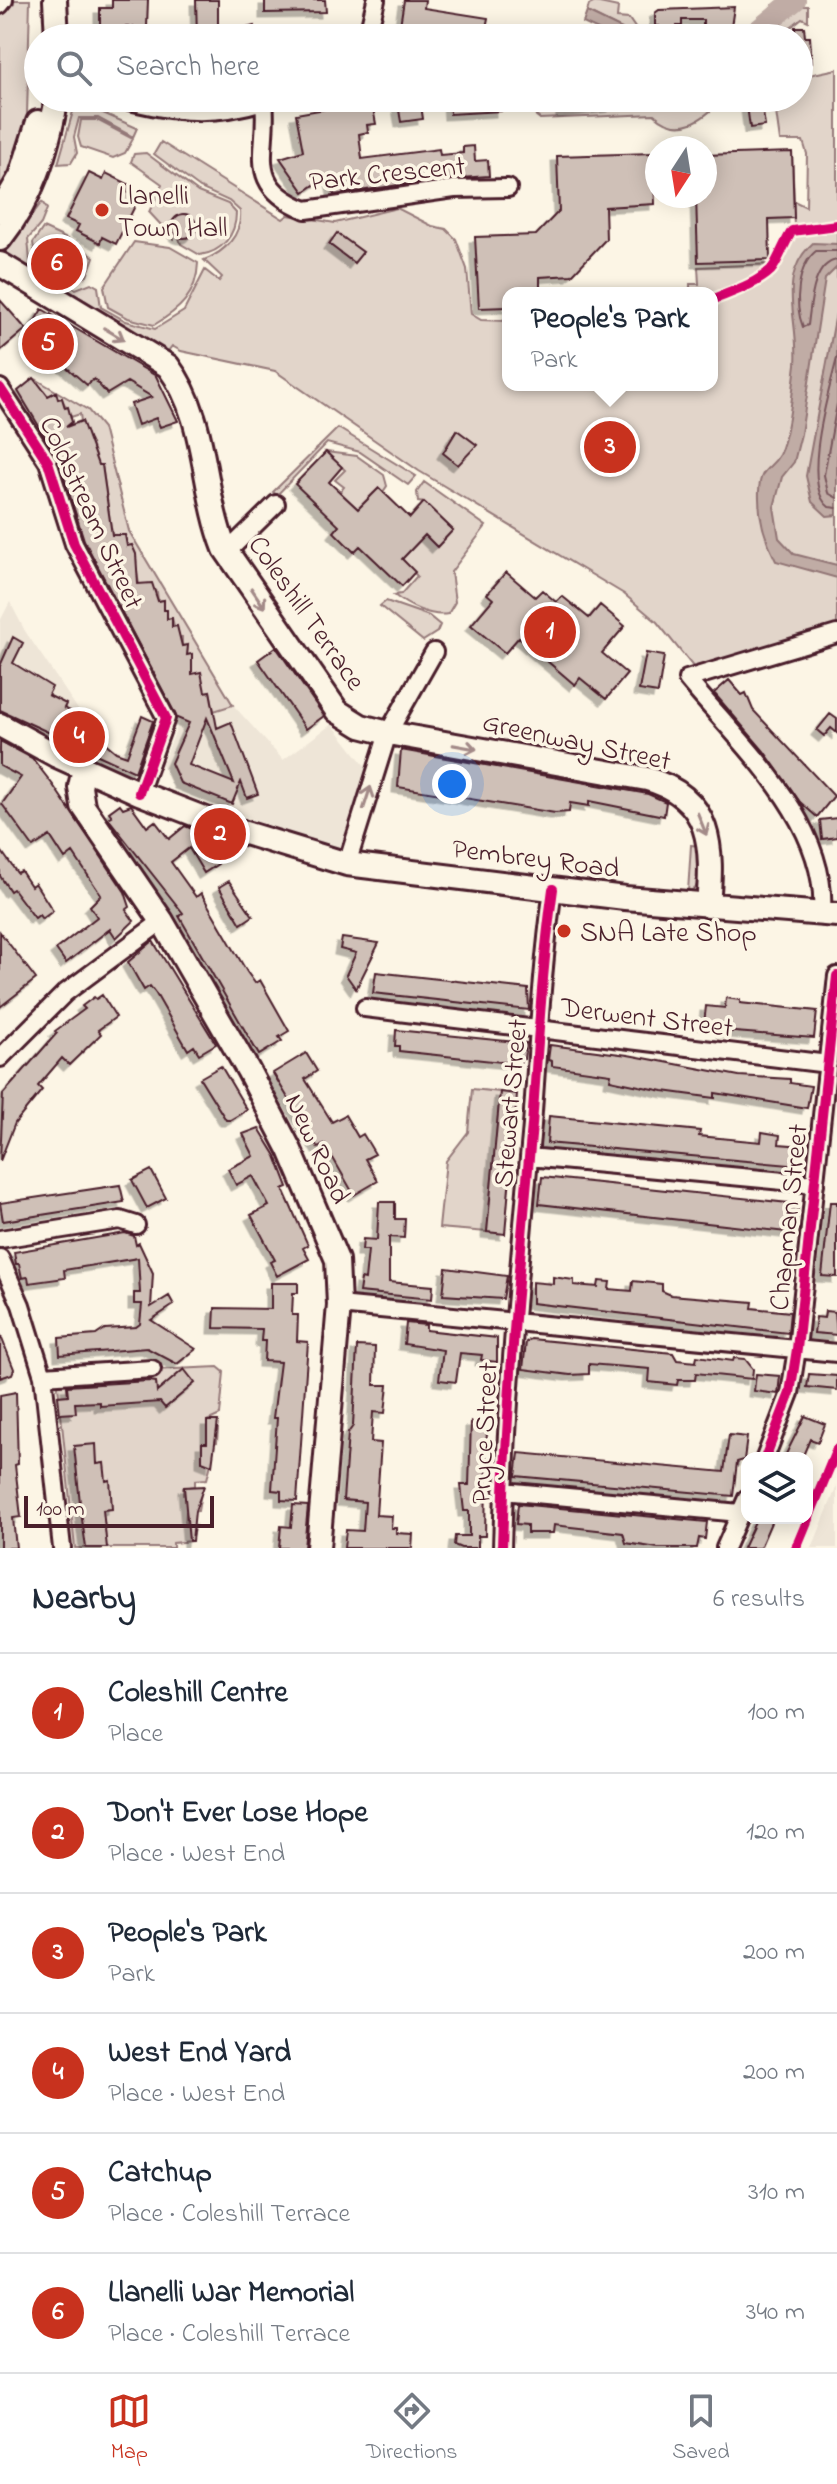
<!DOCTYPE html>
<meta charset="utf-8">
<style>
body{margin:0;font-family:"Indie Flower",sans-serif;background:#f2f2f3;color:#1f2937}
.controls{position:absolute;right:24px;bottom:24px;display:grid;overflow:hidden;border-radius:16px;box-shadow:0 4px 20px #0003}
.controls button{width:72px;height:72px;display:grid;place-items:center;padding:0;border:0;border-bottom:2px solid #e0e1e3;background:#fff;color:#1f2937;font:40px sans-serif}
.compass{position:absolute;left:645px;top:136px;width:72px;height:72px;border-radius:50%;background:#fff;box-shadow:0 4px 20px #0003;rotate:192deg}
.scale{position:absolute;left:24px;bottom:20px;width:190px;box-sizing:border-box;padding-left:8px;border:4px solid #4a1f2b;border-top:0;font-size:22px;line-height:28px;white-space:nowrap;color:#4a1f2b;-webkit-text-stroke:6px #fcf5e5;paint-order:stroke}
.you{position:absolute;left:452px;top:784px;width:28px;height:28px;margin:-20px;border:6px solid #fff;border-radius:50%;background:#1a73e8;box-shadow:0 0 0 12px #1a73e833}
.badge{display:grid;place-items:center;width:52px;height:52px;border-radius:50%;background:#c8321e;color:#fff;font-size:26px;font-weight:700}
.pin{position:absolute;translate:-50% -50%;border:4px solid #fff;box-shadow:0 2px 8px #0006}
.popup{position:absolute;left:502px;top:287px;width:216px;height:104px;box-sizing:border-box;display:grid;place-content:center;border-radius:16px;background:#fff;filter:drop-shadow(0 2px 6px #0005);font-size:26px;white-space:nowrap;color:#747a83}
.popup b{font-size:30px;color:#1f2937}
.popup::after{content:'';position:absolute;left:50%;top:100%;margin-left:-16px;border:16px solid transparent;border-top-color:#fff}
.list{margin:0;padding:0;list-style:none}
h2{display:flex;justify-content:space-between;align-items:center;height:104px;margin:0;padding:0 32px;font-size:34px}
h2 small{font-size:26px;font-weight:400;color:#747a83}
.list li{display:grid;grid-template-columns:52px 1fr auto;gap:24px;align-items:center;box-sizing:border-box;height:120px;padding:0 32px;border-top:2px solid #e0e1e3}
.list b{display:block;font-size:30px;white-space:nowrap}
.list p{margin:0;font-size:26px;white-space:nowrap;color:#747a83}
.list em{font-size:26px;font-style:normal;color:#747a83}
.icon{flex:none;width:44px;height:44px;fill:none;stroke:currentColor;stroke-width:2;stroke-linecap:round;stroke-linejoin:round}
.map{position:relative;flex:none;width:837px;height:1548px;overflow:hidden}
.search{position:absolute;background:#fff;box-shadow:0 4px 20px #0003;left:24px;right:24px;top:24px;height:88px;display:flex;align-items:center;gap:20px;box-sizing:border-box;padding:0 28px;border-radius:44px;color:#747a83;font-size:30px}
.sheet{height:824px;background:#fff}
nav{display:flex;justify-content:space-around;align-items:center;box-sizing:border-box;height:112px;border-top:2px solid #e0e1e3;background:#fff;font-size:22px;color:#747a83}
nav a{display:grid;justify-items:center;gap:4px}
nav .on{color:#c8321e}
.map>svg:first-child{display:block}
.built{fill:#eee5d7}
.green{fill:#e2d5ca;stroke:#967a7a;stroke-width:2}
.water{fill:#c0aca5;stroke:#917474;stroke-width:2}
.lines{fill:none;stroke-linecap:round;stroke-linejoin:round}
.shore{stroke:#79575c;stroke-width:2}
.river{stroke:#c0aca5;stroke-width:22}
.building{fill:#cfc0b7;stroke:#4a1f2b;stroke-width:2;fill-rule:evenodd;filter:url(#shadow)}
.minor-casing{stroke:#4a1f2b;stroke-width:22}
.major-casing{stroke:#4a1f2b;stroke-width:28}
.minor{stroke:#fcf5e5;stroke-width:16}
.major{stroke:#fcf5e5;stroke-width:22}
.cycleway-casing{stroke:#fcf5e5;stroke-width:15}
.cycleway{stroke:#d6006c;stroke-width:10}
.oneway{stroke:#a38a88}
.poi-dot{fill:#c8321e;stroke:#fcf5e5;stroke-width:3}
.labels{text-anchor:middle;stroke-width:7;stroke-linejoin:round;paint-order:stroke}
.street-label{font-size:28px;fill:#4a1f2b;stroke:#fcf5e5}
.poi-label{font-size:28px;fill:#4a1f2b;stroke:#fcf5e5;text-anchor:start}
</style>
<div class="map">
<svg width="837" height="1548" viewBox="0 0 837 1548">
<defs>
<filter id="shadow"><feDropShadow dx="-5.5" dy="5.5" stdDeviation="0" flood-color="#0004"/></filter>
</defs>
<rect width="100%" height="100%" fill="#fcf5e5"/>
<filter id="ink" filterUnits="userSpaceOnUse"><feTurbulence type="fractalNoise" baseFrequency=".0125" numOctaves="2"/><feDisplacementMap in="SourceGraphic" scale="16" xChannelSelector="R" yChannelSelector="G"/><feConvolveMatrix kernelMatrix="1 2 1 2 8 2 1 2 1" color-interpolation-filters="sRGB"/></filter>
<g filter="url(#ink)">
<!-- built -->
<path class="built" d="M10 602 25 631 79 711 111 747 121 751 126 748 141 714 158 720 134 775 0 710V621Z
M233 705 283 760 332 724 369 771 342 849 253 820 173 788 162 765 180 720 186 721Z
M837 1486V1548H812Z"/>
<!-- green -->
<path class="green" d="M9 0H30L27 115 32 121 28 141 0 196V9Z
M595 2 618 7 617 18 629 19 642 38H631L622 29 587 12 589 5Z
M794 6H808V21L802 18 777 38H757Z
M837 69V223L794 229 792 152 794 201 806 207 807 154 803 141H780L774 98H799V77Z
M535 98H561L563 112 613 106V98H659L665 103 724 98C703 120 680 138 654 114L540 119 535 115Z
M76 101 137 128 133 137 98 118H79L74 137 77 153 71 163 58 164Z
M81 120H97L133 139 125 153 113 158 81 147 78 137Z
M161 142 283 219 288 215 335 223 397 208 432 226 446 229 456 239 467 269 471 314 481 320 508 321V385H712V293H684L690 292V284H699L698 267 774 264 798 233 837 228V627L704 671 694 668 657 622 624 594 419 471 275 371 181 351 172 346 165 355 0 258 42 202 47 209 41 224 28 239 30 261 53 280 76 289 91 283 98 287 101 307 126 321 155 329 184 311 205 270 219 281 222 277 204 260C225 252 242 235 240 211L229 201 200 188 154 154Z
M146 153 198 192 228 204 236 213C236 235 222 252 200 255L181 244 179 238 190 237 195 231C197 221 192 215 183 214L173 220 174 239 149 212 162 184 131 162 134 154Z
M43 228 67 239 58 256 48 254 43 265 35 255 33 243Z
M72 242 94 257 87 276 75 282 64 278 63 273 69 270 63 259Z
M134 242 170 247 198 263C197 295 179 310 154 325L128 318 108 307 104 287Z
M34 378 88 410 103 428 129 531 233 705 214 711 210 691 205 692 191 675 192 654 187 655 188 645 182 646V637H177L172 618 167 619V610H164V600L158 601 157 592 139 584 132 546H127L125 535H112L102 465H98L91 444 77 448 89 441 87 434 73 438 67 426 81 421 80 414 71 417 62 399H58L56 392 48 396Z
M338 428 416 476 408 485 360 452 327 443 277 495 273 492Z
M326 452 357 456 384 475 387 486 383 492 378 489 358 509 340 492 344 487 335 480 345 470Z
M424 482 486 526 451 572 455 602 448 614C430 617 408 606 394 595L401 594 417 576 402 559 425 535 437 547 453 530 425 503 418 502 417 492Z
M386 601 429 616 440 625 437 632 423 641 380 606Z
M691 845 699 846C700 863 706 885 688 892Z
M472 1089 500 1092 487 1232 439 1228 446 1161 468 1132Z
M218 1367 224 1372 220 1415 207 1421V1429H218L217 1442 202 1444V1460H212L207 1479 195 1480V1486L183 1488V1495L201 1493 198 1511 186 1512 185 1526 195 1525 191 1541 173 1543V1548H75L58 1386 63 1381 134 1376 135 1380 153 1379V1370Z"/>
<!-- water -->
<path class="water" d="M773 5 794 6 757 38H742Z
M587 12 622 29 631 38H615L583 23Z
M813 243 837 244V267L825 279 801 434 794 462 782 477 774 507 779 538 794 554 837 565V578L776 561C765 540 758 516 759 491 760 466 771 470 779 455 789 435 793 388 796 364 800 321 775 277 813 243Z
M837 308V515L827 516 812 502 806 476Z"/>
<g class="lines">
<!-- shore -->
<path class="shore" d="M837 251H816C797 266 794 305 803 327L808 325C811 304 812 264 837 260
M837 358C829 391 800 485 829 507L837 508
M837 404 824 475 828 493 837 498"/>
<!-- river -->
<path class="river" d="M749 38 795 0"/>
</g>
<!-- building -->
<path class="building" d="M112 0H148L147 27H126V38H100V8H112Z
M196 0H218V36H197Z
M265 0H325L326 12 265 13Z
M404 0H425L424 8 488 18 484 38H398Z
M734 7 730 34H721V38H703V20H682V26H677V34L660 35 659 26H655V13L659 10Z
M254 26 257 38H220L221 27 239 30Z
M795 27H804L805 37H810L812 63H799V38H795Z
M329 98H371L376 124 367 125 368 132 359 134 362 159 439 149 440 155 463 153V147L474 146 475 161 488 160 489 176 431 180 334 195 330 174 304 192 280 158 303 151 296 114 331 108Z
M397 98H420L423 119 401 122Z
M449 98H500L501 111 450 114Z
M561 98H612L613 106 562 112Z
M746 98H761L765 126 750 128Z
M792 152 794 218 769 219 770 260 698 262 696 196H705V155Z
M653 153 655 204 605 207 606 239 572 275 540 277V293H508V307L479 308 475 237 536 235 559 211 557 156Z
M89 173 103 180 106 173 130 185 127 192 139 198 116 244 102 237 100 243 76 231 79 225 66 219Z
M172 226a12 12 0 1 1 24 0a12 12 0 1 1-24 0Z
M337 233 363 252 354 263 329 244Z
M0 300 26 329 0 351Z
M42 309 156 376 178 421 160 427 156 418 138 425 131 404 152 397 127 382 107 394 94 379 87 385 49 352 45 358 37 353 42 343 27 334Z
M34 378 48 396 56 392 58 399 62 398 65 408 68 407 72 422 66 427 82 421 98 465H102L112 535H125L127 546 132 545 136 554 138 584 152 583 158 601 164 600V610H167V619L172 618V627L177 626 182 646 188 645 187 655 192 654V674L201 672 205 692 210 691 217 728 231 722 258 794 247 798 241 782 232 804 180 783 171 763 189 723 177 718 84 540 58 458 18 391ZM207 718 213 732 234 783 189 765Z
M457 430 477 445 458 465 443 453Z
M326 452 342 467 329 482 358 509 379 488 410 518 424 502 453 530 437 547 425 535 402 559 415 572 402 586 360 546 354 552 334 532 339 526 295 484Z
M506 572 535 597 542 590 556 602 562 596 589 618 600 605 625 626 602 653 627 674 606 699 580 678 575 685 519 637 505 653 471 625 493 599 487 594Z
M13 637 23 643 13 663 52 687 48 695 66 704 64 708 72 712 71 715 94 725 91 731 116 752 127 756 142 716 153 721 135 772 0 710V666Z
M276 647 324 716 306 729 258 660Z
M646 653 664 656 658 693 639 690Z
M729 680 742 695 746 693 753 710 834 796 817 817 800 802 764 751 714 693Z
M830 714 837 719V733L831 728 824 736 817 730Z
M0 741 32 758 53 785 125 892 130 907 126 910 134 921 116 938 110 929 66 963 56 949 97 917 90 906 101 895 73 853 65 859 50 836 33 847 2 804 21 777 0 766Z
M401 750 648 794 666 802 664 816 589 801V806L570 803 569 812 555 813 398 787Z
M120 804 123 808 131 805 147 827 155 821 169 839 185 826 202 833 218 864 204 873 189 848 171 862 196 897 201 893 247 972 255 983 260 980 289 1031 279 1037 282 1041 259 1055 179 916 183 913 108 818 112 816 109 812Z
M837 818V837L822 839 820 820Z
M0 849 17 873 21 871 31 886 35 883 53 911 42 919 39 915 35 918 13 889 10 891 0 876Z
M229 881 253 916 241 924 219 887Z
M0 932 36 979 0 1007Z
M342 938 379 943 356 989 346 975 356 953 340 949Z
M153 941 216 1044 199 1054 194 1046 188 1050 156 994 150 986 144 990 128 962Z
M376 972 528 989 529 1010 373 993Z
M102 995 116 1017 98 1030 101 1034 69 1065 62 1058 38 1086 42 1090 15 1123 0 1161 3 1094 57 1033 55 1031 85 1009 82 1006 94 997 96 999Z
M726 998 740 1000V1003L817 1011 814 1038 722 1031V1026L704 1024 706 1006 725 1008Z
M396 1030 526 1043 524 1059H521L520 1064 399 1051V1046H395Z
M550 1045 628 1055 739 1076 790 1079V1083L811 1086 807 1108 715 1093V1098L663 1091 610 1080 611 1074 552 1066V1061L548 1060Z
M306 1053 317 1071 305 1079 332 1122 345 1115 358 1137 363 1134 375 1154 365 1159 378 1181 354 1195 325 1144 318 1148 273 1073Z
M221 1066 247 1110 230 1120H226L200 1078Z
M500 1092 517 1094 505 1234 487 1232Z
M549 1116 700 1131 699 1136 761 1142 762 1132 780 1135 779 1144 803 1146 801 1166 547 1143Z
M259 1128 276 1156 288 1187 283 1189 308 1245 303 1248 309 1259 277 1276 270 1262 275 1260 251 1215 269 1206 253 1176 236 1185 228 1169 254 1156 243 1134Z
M151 1170 166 1198 147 1208 132 1180Z
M542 1177 798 1204 795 1233 539 1204Z
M120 1185 124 1202 3 1221 0 1203Z
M379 1202H395V1219H405L404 1238 389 1237V1282L433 1286 432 1299 359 1292 361 1279 365 1280 368 1250H362L363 1239 377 1240Z
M830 1202H837V1277L822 1276Z
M125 1233 134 1236 136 1245 139 1243 153 1273 151 1307 169 1296 174 1305 151 1320 196 1349 177 1364 147 1348 60 1355 59 1338 96 1335 105 1329 136 1327 140 1324 142 1304H134V1293H140L138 1258 64 1270 65 1278 29 1283 28 1277 22 1278 19 1264H16L14 1252Z
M446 1268 507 1276 503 1299 443 1295Z
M553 1277 574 1280V1285L598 1287 599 1281 610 1282 609 1289 632 1291 633 1281 662 1284V1291L671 1295 753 1302 752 1308 790 1312 788 1333 532 1303V1282L553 1284Z
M271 1283H298V1293H293L292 1315H298L297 1341 308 1342 297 1501 281 1500V1491L272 1490 277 1418H273L280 1362 264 1361 265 1341H261L262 1329 214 1328 215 1308 271 1309Z
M825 1311 835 1312 837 1335 814 1333 816 1317 824 1318Z
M406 1323 426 1325V1330L497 1338V1362L481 1360 482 1355 460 1353 456 1382 439 1380 443 1350 404 1344Z
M0 1334 14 1369 12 1374 0 1378Z
M531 1339 673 1353 677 1360 696 1362 697 1356 733 1361 734 1358 745 1359 753 1369 752 1379 696 1373 695 1380H678L677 1385 649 1382 650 1369 626 1367 589 1364V1374L570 1375 523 1369 526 1342Z
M357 1346 375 1347 374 1385H388L385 1413 373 1412 371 1442 381 1443 376 1515 392 1516 391 1528H396V1533L413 1534 412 1548H344L346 1530 363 1531 365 1502 343 1500 348 1433 353 1426Z
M184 1369 195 1383 165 1408 160 1402 100 1406V1402L75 1403 76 1413 60 1414 58 1396 68 1395 67 1386 149 1381 156 1382 157 1392Z
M756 1374 780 1376 778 1394 754 1391Z
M809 1374 837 1376V1390L807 1387Z
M16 1392 18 1464 15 1465 21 1517 13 1518 16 1548H0V1395Z
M805 1416 825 1424 818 1442 810 1439 802 1458H784Z
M207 1421H218L212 1465 202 1461V1443H207Z
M471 1422H487L485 1536H478V1548H461L454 1545 455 1536H469V1511H464L461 1485H469Z
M729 1435 747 1437 744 1460 737 1462 733 1496 516 1476 519 1453 724 1472Z
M96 1444 97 1464 104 1463 106 1481 110 1480 112 1509 103 1510 107 1548H86L81 1512 74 1446Z
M204 1486 195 1511 192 1541H189L184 1487Z
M518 1504 707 1522 705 1539 699 1538 697 1548H658L626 1543 623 1533 554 1525 553 1533H527V1525L516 1524Z
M293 1505 308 1506 304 1548H279L281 1526 291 1527Z
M757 1518H773L760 1548H743Z"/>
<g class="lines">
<defs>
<path id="minor" d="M0 5 4 0
M367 38 376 0
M118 98C174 113 216 118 272 98
M264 101C270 151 242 184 306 210L454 189 508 188
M0 388 48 462 74 544 166 718 139 793
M227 552 276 504
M347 864 388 733 434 652
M822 914C829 822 741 745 687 679L837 634
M365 1008 828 1064
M0 1058 65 993 162 921
M529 1157 815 1184
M0 1239 120 1220 136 1225
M0 1258 21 1305 43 1376 62 1548
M339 1305 837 1353
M43 1376 152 1369
M765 1458 790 1393 797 1349 837 976
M503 1491 740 1513
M502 1548C506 1406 519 1266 532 1125 538 1046 542 967 553 889
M725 1548 747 1498"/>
<path id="major" d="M55 0 57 38
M0 212 21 176 38 122
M0 239C34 196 47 151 57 98
M0 264 168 366C208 419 201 488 225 549L337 711 361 726 388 733 647 779C713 797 713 848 708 906
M0 725 57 756 139 793 232 829 347 864 625 898 837 915
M84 769 80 787 83 806 162 921 248 1070 290 1150 337 1260 339 1305 318 1548"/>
</defs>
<!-- minor casing -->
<use href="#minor" class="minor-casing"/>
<!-- major casing -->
<use href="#major" class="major-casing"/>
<!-- minor -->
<use href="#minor" class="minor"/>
<!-- major -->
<use href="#major" class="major"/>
<defs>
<path id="cycleway" d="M712 300C731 292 755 285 771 270 777 264 785 241 792 231L837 225
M0 388 48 462 74 544 166 718 139 793
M765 1458 790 1393 797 1349 837 976
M502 1548C506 1406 519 1266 532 1125 538 1046 542 967 553 889
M796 1548 837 1449"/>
</defs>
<!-- cycleway casing -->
<use href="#cycleway" class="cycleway-casing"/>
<!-- cycleway -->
<use href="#cycleway" class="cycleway"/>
</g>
<!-- one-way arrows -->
<defs><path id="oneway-shaft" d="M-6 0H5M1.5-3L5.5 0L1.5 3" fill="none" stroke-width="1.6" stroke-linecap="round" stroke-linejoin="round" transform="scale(2)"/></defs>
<g class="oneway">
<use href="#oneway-shaft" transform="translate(114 334) rotate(31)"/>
<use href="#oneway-shaft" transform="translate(258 598) rotate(56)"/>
<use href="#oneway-shaft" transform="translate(465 747) rotate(10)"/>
<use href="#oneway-shaft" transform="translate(367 798) rotate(-72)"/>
<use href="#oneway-shaft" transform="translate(702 824) rotate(68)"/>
</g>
</g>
<!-- markers -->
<g class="poi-dot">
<circle cx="102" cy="210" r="8"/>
<circle cx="564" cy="931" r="8"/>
</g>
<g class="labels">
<!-- street labels -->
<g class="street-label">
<text transform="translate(387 172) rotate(-6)" y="10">Park Crescent</text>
<text transform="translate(93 512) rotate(65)" y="10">Coldstream Street</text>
<text transform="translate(308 612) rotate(55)" y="10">Coleshill Terrace</text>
<text transform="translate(577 740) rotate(12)" y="10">Greenway Street</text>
<text transform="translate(536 857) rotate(7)" y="10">Pembrey Road</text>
<text transform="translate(647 1016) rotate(7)" y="10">Derwent Street</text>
<text transform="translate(509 1103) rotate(-85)" y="10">Stewart Street</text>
<text transform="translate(319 1148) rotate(65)" y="10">New Road</text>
<text transform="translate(787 1217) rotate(-84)" y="10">Chapman Street</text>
<text transform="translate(483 1433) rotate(-87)" y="10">Pryce Street</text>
</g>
<!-- poi labels -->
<g class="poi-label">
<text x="118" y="204">Llanelli<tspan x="118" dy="32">Town Hall</tspan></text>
<text x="580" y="941">SNA Late Shop</text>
</g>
</g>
</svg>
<div class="controls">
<button><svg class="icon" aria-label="layers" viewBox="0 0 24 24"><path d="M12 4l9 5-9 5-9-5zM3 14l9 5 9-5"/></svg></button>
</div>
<svg class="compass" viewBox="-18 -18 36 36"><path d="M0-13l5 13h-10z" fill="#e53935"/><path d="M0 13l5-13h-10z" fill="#747a83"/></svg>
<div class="scale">100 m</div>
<div class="you"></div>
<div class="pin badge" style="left:550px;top:632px">1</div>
<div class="pin badge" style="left:220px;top:834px">2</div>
<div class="pin badge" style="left:610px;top:447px">3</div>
<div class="popup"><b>People's Park</b>Park</div>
<div class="pin badge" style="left:79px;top:737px">4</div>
<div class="pin badge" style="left:48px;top:344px">5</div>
<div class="pin badge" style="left:57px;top:264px">6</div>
<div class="search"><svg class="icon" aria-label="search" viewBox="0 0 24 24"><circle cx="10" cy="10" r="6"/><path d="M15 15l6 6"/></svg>Search here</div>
</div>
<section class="sheet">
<h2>Nearby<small>6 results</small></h2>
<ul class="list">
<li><span class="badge">1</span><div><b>Coleshill Centre</b><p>Place</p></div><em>100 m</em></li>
<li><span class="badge">2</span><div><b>Don't Ever Lose Hope</b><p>Place · West End</p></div><em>120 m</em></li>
<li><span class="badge">3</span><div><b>People's Park</b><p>Park</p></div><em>200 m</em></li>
<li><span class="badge">4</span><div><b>West End Yard</b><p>Place · West End</p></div><em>200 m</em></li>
<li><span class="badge">5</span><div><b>Catchup</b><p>Place · Coleshill Terrace</p></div><em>310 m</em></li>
<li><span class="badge">6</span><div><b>Llanelli War Memorial</b><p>Place · Coleshill Terrace</p></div><em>340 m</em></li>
</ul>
</section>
<nav>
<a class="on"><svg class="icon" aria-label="map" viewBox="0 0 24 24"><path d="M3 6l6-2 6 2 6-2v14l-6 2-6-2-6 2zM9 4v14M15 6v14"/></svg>Map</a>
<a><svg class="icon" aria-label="directions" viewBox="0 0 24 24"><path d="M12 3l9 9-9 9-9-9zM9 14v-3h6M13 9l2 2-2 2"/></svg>Directions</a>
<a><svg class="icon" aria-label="saved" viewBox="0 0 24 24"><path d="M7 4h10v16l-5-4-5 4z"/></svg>Saved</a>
</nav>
